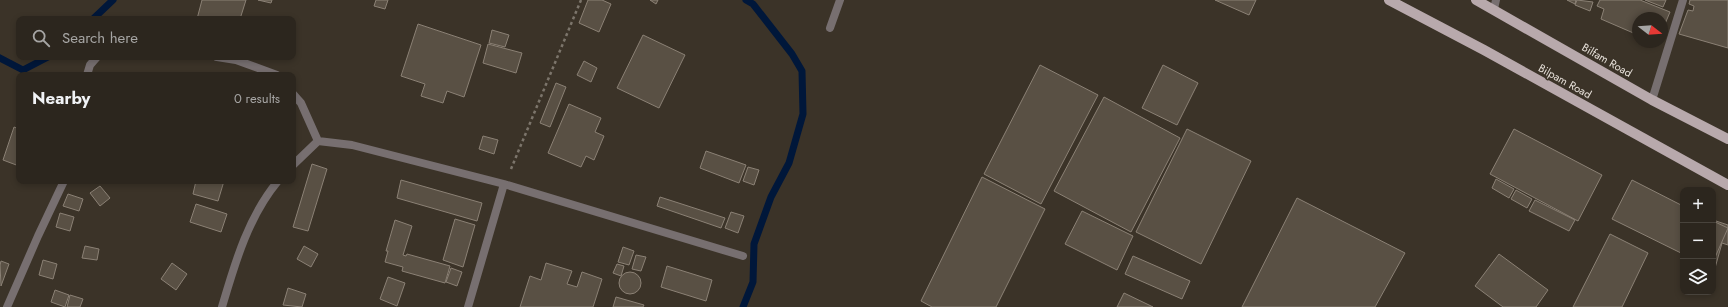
<!DOCTYPE html>
<meta charset="utf-8">
<style>
body{margin:0;font-family:Jost,sans-serif;background:#342e27;color:#f1f3f6}
.controls{position:absolute;right:12px;bottom:12px;display:grid;overflow:hidden;border-radius:8px;box-shadow:0 2px 6px #0003}
.controls button{width:36px;height:36px;display:grid;place-items:center;padding:0;border:0;border-bottom:1px solid #48433c;background:#2c261e;color:#f1f3f6;font:20px sans-serif}
.compass{position:absolute;left:1632px;top:12px;width:36px;height:36px;border-radius:50%;background:#2c261e;box-shadow:0 2px 6px #0003;rotate:107deg}
.list{margin:0;padding:0;list-style:none}
h2{display:flex;justify-content:space-between;align-items:center;height:52px;margin:0;padding:0 16px;font-size:17px}
h2 small{font-size:13px;font-weight:400;color:#a6a5a4}
.icon{flex:none;width:22px;height:22px;fill:none;stroke:currentColor;stroke-width:2;stroke-linecap:round;stroke-linejoin:round}
.map{position:relative;flex:none;width:1728px;height:307px;overflow:hidden}
.search{position:absolute;background:#2c261e;box-shadow:0 2px 6px #0003;left:16px;top:16px;width:280px;height:44px;display:flex;align-items:center;gap:10px;box-sizing:border-box;padding:0 14px;border-radius:8px;color:#a6a5a4;font-size:15px}
.panel{position:absolute;background:#2c261e;box-shadow:0 2px 6px #0003;left:16px;top:72px;width:280px;height:112px;border-radius:8px}
.map>svg:first-child{display:block}
.lines{fill:none;stroke-linecap:round;stroke-linejoin:round}
.stream{stroke:#00173a;stroke-width:7}
.building{fill:#595044;stroke:#8b8175}
.path{stroke:#7c756b;stroke-width:2.5;stroke-dasharray:3 3;stroke-linecap:butt}
.minor{stroke:#776f70;stroke-width:8}
.primary{stroke:#b8a9ac;stroke-width:10}
.labels{text-anchor:middle;stroke-width:3.5;stroke-linejoin:round;paint-order:stroke}
.street-label{font-size:11px;fill:#e8e2db;stroke:#3b3328}
</style>
<div class="map">
<svg width="1728" height="307" viewBox="0 0 1728 307">
<rect width="100%" height="100%" fill="#3b3328"/>
<g class="lines">
<!-- stream -->
<path class="stream" d="M93 19 113 0
M0 58 23 70 48 57
M743 307 753 282 754 244 771 197 789 163 803 114 802 71 792 54 753 4 746 0"/>
</g>
<!-- building -->
<path class="building" d="M202 0H246L240 19H197Z
M258 0H272L271 3Z
M376 0H388L385 9 374 6Z
M588 0H602L611 4 599 32 579 23Z
M650 0H658L656 4Z
M1215 0H1256L1249 15Z
M1567 0H1576L1575 4Z
M1577 0 1593 2 1590 11 1575 5Z
M1600 0H1640L1670 12 1662 31V18H1638V35L1601 19 1604 9 1597 6Z
M1645 0H1666L1663 7Z
M1690 0H1728V48L1679 34 1688 10 1693 11 1694 6 1689 4Z
M418 24 481 45 464 97 447 91 443 103 421 96 425 84 401 76Z
M492 30 509 35 505 47 489 43Z
M643 35 685 55 659 108 617 88Z
M488 44 522 53 516 73 483 63Z
M584 61 597 68 591 82 577 75Z
M1040 65 1098 95 1041 204 984 174Z
M1163 65 1198 83 1177 125 1142 108Z
M556 83 566 87 550 127 540 123Z
M1104 97 1180 138 1131 232 1054 191Z
M569 104 601 118 595 132 604 136 594 160 586 156 581 167 548 153Z
M14 127 19 129V166L3 160Z
M1187 129 1251 161 1201 264 1136 232Z
M1514 129 1602 175 1578 221 1490 174Z
M483 136 498 140 494 154 479 149Z
M706 151 746 165 739 183 700 168Z
M312 164 327 169 308 231 293 227Z
M748 167 759 170 754 185 743 181Z
M982 177 1045 209 996 307H932L921 301Z
M1496 179 1514 189 1509 198 1492 188Z
M401 180 482 203 477 221 397 198Z
M1632 180 1683 206V254L1612 219Z
M196 181H224L218 201 193 194Z
M100 186 110 198 100 206 90 193Z
M1516 190 1532 199 1527 208 1511 199Z
M68 194 83 199 79 211 63 206Z
M660 197 725 218 721 228 657 206Z
M1297 198 1405 253 1375 307H1242Z
M1535 200 1575 220 1569 231 1529 211Z
M196 204 227 214 221 232 190 222Z
M1082 211 1133 236 1117 270 1065 244Z
M731 212 744 216 738 233 725 228Z
M60 213 74 217 70 231 56 227Z
M455 219 475 225 463 267 443 260Z
M395 220 412 226 403 255 406 256 407 254 450 266 445 283 402 271 403 267 385 262 388 251H386Z
M1713 220 1728 225V245L1722 243 1715 268H1713Z
M1713 221 1728 228 1713 262Z
M1610 234 1648 253 1622 307H1573Z
M85 246 99 249 97 260 82 258Z
M304 246 318 254 311 267 297 259Z
M623 247 634 251 629 265 618 262Z
M1499 254 1548 290 1536 307H1503L1475 286Z
M636 255 646 257 641 271 632 269Z
M1133 256 1190 281 1182 299 1125 274Z
M43 260 57 264 53 279 39 275Z
M1 261 9 264 1 286 0 265Z
M172 263 187 274 176 290 161 279Z
M546 263 572 271 567 284 577 287 582 272 602 279 593 307H520L530 276 541 280Z
M617 264 624 266 621 276 613 273Z
M667 266 712 280 706 301 661 287Z
M451 268 462 272 457 286 446 282Z
M619 283a11 11 0 1 1 22 0a11 11 0 1 1-22 0Z
M388 277 405 283 397 306 380 299Z
M288 288 306 294 302 307 283 305Z
M55 290 69 295 65 307 51 302Z
M1124 293 1149 305 1153 307H1117Z
M70 295 83 299 80 307H67Z
M616 297 644 305 643 307H613Z"/>
<g class="lines">
<!-- path -->
<path class="path" d="M511 169 581 0"/>
<!-- minor -->
<path class="minor" d="M1494 9 1496 0
M830 28 840 0
M217 57 236 60 277 75
M87 75 90 65 97 57
M293 94 301 103 318 141
M1652 100 1683 0
M293 165 318 141 352 145 504 184 743 256
M7 307 38 236 64 181
M222 307C235 263 248 217 278 181
M468 307 504 184"/>
<!-- primary -->
<path class="primary" d="M1389 0 1484 50 1728 185
M1476 0 1652 100 1728 139"/>
</g>
<g class="labels">
<!-- street labels -->
<g class="street-label">
<text transform="translate(1607 60) rotate(30)" y="4">Bilfam Road</text>
<text transform="translate(1565 81) rotate(29)" y="4">Bilpam Road</text>
</g>
</g>
</svg>
<div class="controls">
<button>+</button>
<button>−</button>
<button><svg class="icon" aria-label="layers" viewBox="0 0 24 24"><path d="M12 4l9 5-9 5-9-5zM3 14l9 5 9-5"/></svg></button>
</div>
<svg class="compass" viewBox="-18 -18 36 36"><path d="M0-13l5 13h-10z" fill="#e53935"/><path d="M0 13l5-13h-10z" fill="#a6a5a4"/></svg>
<div class="search"><svg class="icon" aria-label="search" viewBox="0 0 24 24"><circle cx="10" cy="10" r="6"/><path d="M15 15l6 6"/></svg>Search here</div>
<section class="panel">
<h2>Nearby<small>0 results</small></h2>
<ul class="list">
</ul>
</section>
</div>
